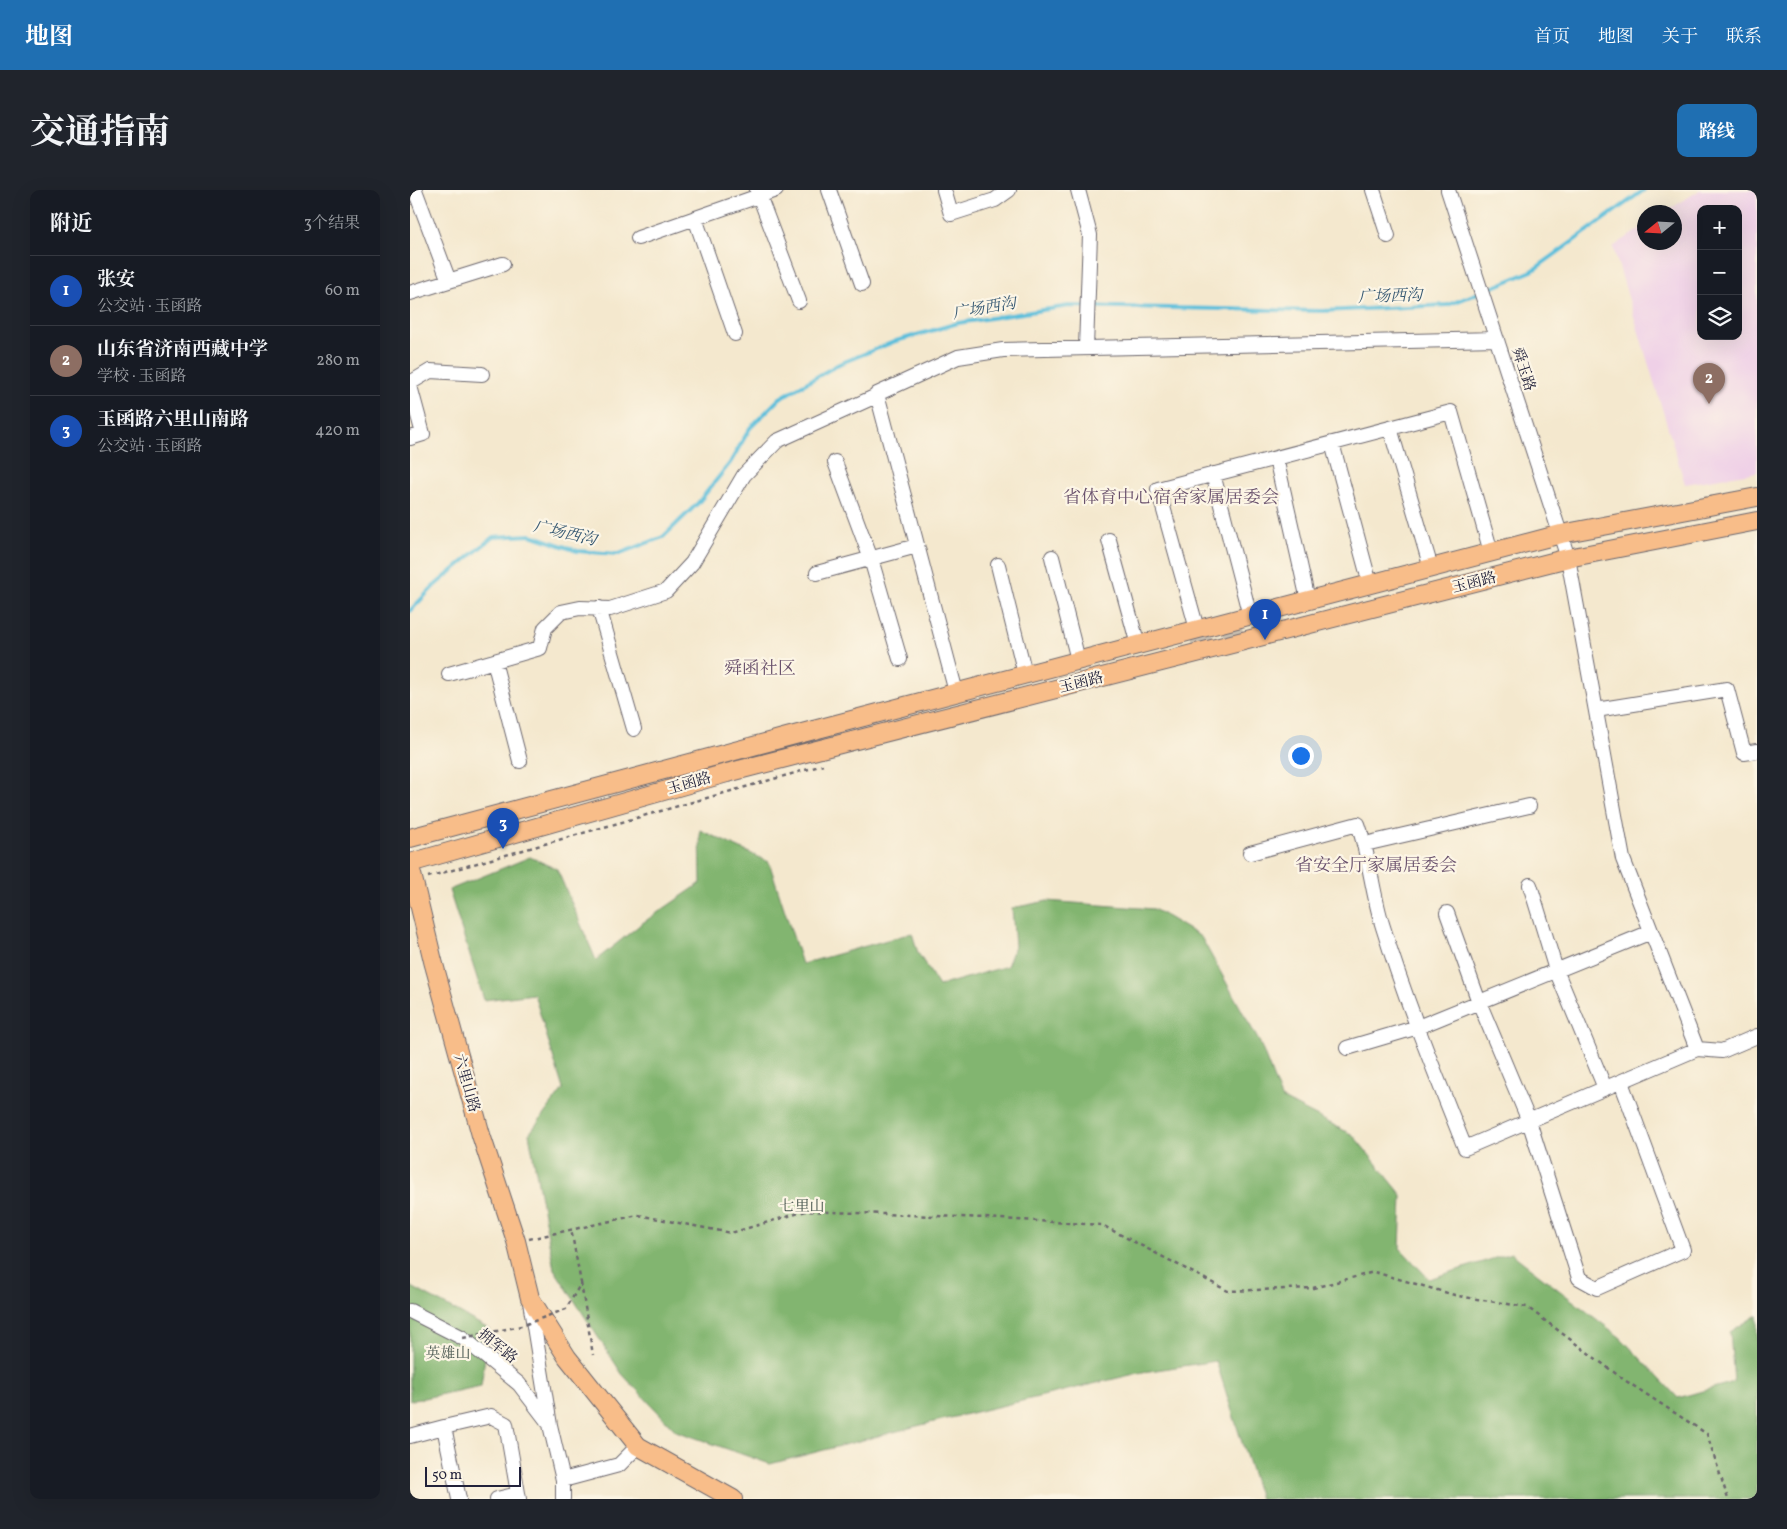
<!DOCTYPE html>
<html lang="zh">
<meta charset="utf-8">
<style>
body{margin:0;font-family:Vollkorn,"Noto Serif SC",serif;background:#20242c;color:#f1f3f6}
.controls{position:absolute;right:15px;top:15px;display:grid;overflow:hidden;border-radius:10px;box-shadow:0 5px 20px #0002}
.controls button{width:45px;height:45px;display:grid;place-items:center;padding:0;border:0;border-bottom:1px solid #363941;background:#171b24;color:#f1f3f6;font:25px sans-serif}
.compass{position:absolute;left:1227px;top:15px;width:45px;height:45px;border-radius:50%;background:#171b24;box-shadow:0 5px 20px #0002;rotate:252deg}
.scale{position:absolute;left:15px;bottom:12px;width:96px;box-sizing:border-box;padding-left:5px;border:2px solid #22223b;border-top:0;font-size:14px;line-height:18px;white-space:nowrap;color:#22223b;-webkit-text-stroke:4px #fcf5e5;paint-order:stroke}
.you{position:absolute;left:890px;top:565px;width:18px;height:18px;margin:-12px;border:4px solid #fff;border-radius:50%;background:#1a73e8;box-shadow:0 0 0 8px #1a73e833}
.badge{display:grid;place-items:center;width:32px;height:32px;border-radius:50%;background:#1f6fb2;color:#fff;font-size:16px;font-weight:700}
.pin{position:absolute;translate:-50% -41px;filter:drop-shadow(0 1px 2px #0008)}
.pin::after{content:'';position:absolute;top:26px;width:18px;height:15px;background:inherit;clip-path:polygon(0 0,100% 0,50% 100%)}
.list{margin:0;padding:0;list-style:none}
h2{display:flex;justify-content:space-between;align-items:center;height:65px;margin:0;padding:0 20px;font-size:21px}
h2 small{font-size:16px;font-weight:400;color:#9ea1a6}
.list li{display:grid;grid-template-columns:32px 1fr auto;gap:15px;align-items:center;box-sizing:border-box;height:70px;padding:0 20px;border-top:1px solid #363941}
.list b{display:block;font-size:19px;white-space:nowrap}
.list p{margin:0;font-size:16px;white-space:nowrap;color:#9ea1a6}
.list em{font-size:16px;font-style:normal;color:#9ea1a6}
.icon{flex:none;width:28px;height:28px;fill:none;stroke:currentColor;stroke-width:2;stroke-linecap:round;stroke-linejoin:round}
.map{position:relative;flex:none;width:1347px;height:1309px;overflow:hidden;border-radius:10px}
header{display:flex;align-items:center;gap:30px;box-sizing:border-box;height:70px;padding:0 25px;background:#1f6fb2;color:#fff}
header strong{font-size:24px}
nav{display:flex;gap:28px;margin-inline-start:auto;font-size:18px}
.intro{display:flex;align-items:center;justify-content:space-between;box-sizing:border-box;height:120px;padding:0 30px}
h1{margin:0;font-size:35px}
.button{padding:12px 22px;border-radius:10px;background:#1f6fb2;color:#fff;font-size:18px;font-weight:700}
main{display:flex;gap:30px;padding:0 30px}
aside{flex:1;background:#171b24;border-radius:10px;box-shadow:0 5px 20px #0002}
.map>svg:first-child{display:block}
.built{fill:#efd0e7;fill-rule:evenodd}
.forest{fill:#82b56f;stroke:#526c55}
.lines{fill:none;stroke-linecap:round;stroke-linejoin:round}
.stream{stroke:#5dbfdb;stroke-width:4}
.highway-tunnel{stroke:#cac0b1;stroke-width:21;stroke-dasharray:21 11;stroke-linecap:butt}
.minor-casing{stroke:#6c676e;stroke-width:16}
.major-casing{stroke:#6c676e;stroke-width:20}
.path{stroke:#6c676e;stroke-width:2.5;stroke-dasharray:4 4;stroke-linecap:butt}
.minor{stroke:#fff;stroke-width:14}
.major{stroke:#f8bd89;stroke-width:18}
.path-bridge{stroke:#6c676e;stroke-width:2.5;stroke-dasharray:4 4;stroke-linecap:butt}
.labels{text-anchor:middle;stroke-width:4.5;stroke-linejoin:round;paint-order:stroke}
.street-label{font-size:15px;fill:#22223b;stroke:#fcf5e5}
.park-label{font-size:15px;fill:#495750;stroke:#fcf5e5}
.water-label{font-size:16px;font-style:italic;fill:#375973;stroke:#fcf5e5}
.quarter-label{font-size:18px;fill:#6a526d;stroke:#fcf5e5}
</style>
<header>
<strong>地图</strong>
<nav><a>首页</a><a>地图</a><a>关于</a><a>联系</a></nav>
</header>
<div class="intro"><h1>交通指南</h1><a class="button">路线</a></div>
<main>
<aside>
<h2>附近<small>3个结果</small></h2>
<ul class="list">
<li><span class="badge" style="background:#1a4fb4">1</span><div><b>张安</b><p>公交站 · 玉函路</p></div><em>60 m</em></li>
<li><span class="badge" style="background:#8d6e63">2</span><div><b>山东省济南西藏中学</b><p>学校 · 玉函路</p></div><em>280 m</em></li>
<li><span class="badge" style="background:#1a4fb4">3</span><div><b>玉函路六里山南路</b><p>公交站 · 玉函路</p></div><em>420 m</em></li>
</ul>
</aside>
<div class="map">
<svg width="1347" height="1309" viewBox="0 0 1347 1309">
<rect width="100%" height="100%" fill="#fcf5e5"/>
<filter id="ink" filterUnits="userSpaceOnUse"><feTurbulence type="fractalNoise" baseFrequency=".02" numOctaves="2"/><feDisplacementMap in="SourceGraphic" scale="10" xChannelSelector="R" yChannelSelector="G"/><feConvolveMatrix kernelMatrix="1 2 1 2 8 2 1 2 1" color-interpolation-filters="sRGB"/></filter>
<filter id="wash" filterUnits="userSpaceOnUse"><feTurbulence type="fractalNoise" baseFrequency=".0096" numOctaves="4" result="noise"/><feDisplacementMap in="SourceGraphic" scale="20" xChannelSelector="R" yChannelSelector="G"/><feGaussianBlur stdDeviation="1.12" result="paint"/><feColorMatrix in="noise" values="0 0 0 0 0 0 0 0 0 0 0 0 0 0 0 0 0 1.4 0 .05"/><feComposite in="paint" operator="in"/></filter>
<g filter="url(#wash)">
<rect width="100%" height="100%" fill="#f4e8ce"/>
<!-- built -->
<path class="built" d="M1290 0H1347V282L1275 294 1203 57 1234 36V52H1264V22H1255ZM1291 19H1328V146H1291Z"/>
<!-- forest -->
<path class="forest" d="M290 640 359 672 392 774 502 743 508 763 529 796 597 776 605 756 602 718 637 711 744 719 791 747 850 853 871 908 943 945 992 1005 990 1058 1019 1089 1101 1063 1211 1148 1268 1208 1324 1192 1320 1142 1347 1125V1309H850L806 1171 733 1182 507 1236 360 1274 266 1241 212 1184 144 1079 119 944 153 899 124 804 74 810 39 700 120 667 147 679 186 770 231 734 291 693Z
M0 1096 79 1139 71 1196 0 1211Z"/>
<g class="lines">
<!-- stream -->
<path class="stream" d="M1074 101 1122 81 1234 0
M0 421 24 396 83 347 121 345 167 361 208 364 253 347 288 313 320 273 340 238 370 208 429 174 486 151 548 133 659 116 913 121 1038 115 1068 103"/>
</g>
</g>
<g filter="url(#ink)">
<g class="lines">
<!-- highway-tunnel -->
<path class="highway-tunnel" d="M782 456 854 437"/>
<defs>
<path id="minor" d="M5 0 39 91
M347 0 389 111
M419 0 452 94
M534 0 541 24 585 10 599 0
M668 0 680 45 676 158
M963 0 978 46
M285 28 325 144
M228 48 366 0
M0 103 93 74
M0 193 20 181 72 184
M0 196 13 244 0 248
M980 238 1021 378
M922 253 960 394
M866 268 898 410
M425 272 461 369 490 469
M803 284 840 426
M699 350 728 455
M642 367 668 470
M588 375 615 484
M407 383 507 356
M189 418 224 539
M787 439 748 299 1041 222 1081 362
M84 471 110 571
M39 484 130 458 135 438 151 422 170 418 200 419 256 401 282 373 334 285 367 251 464 207
M546 502 467 204 548 167 593 160 1087 149
M1186 520 1317 499 1334 563 1347 561
M955 654 1119 616
M840 663 948 634C960 668 962 703 973 737 996 812 1026 885 1055 958L1287 859 1213 669 1158 368 1038 0
M1120 695 1146 780 1195 898
M1037 723 1069 812 1119 931 1169 1088 1187 1098 1273 1060 1211 892
M937 858 1008 837 1241 742
M1287 859 1312 861 1347 846
M120 1112 140 1235 153 1290V1309
M0 1121 53 1148 109 1194 138 1232
M0 1246 34 1237
M153 1290 209 1275 228 1256
M49 1309 34 1237 81 1226 96 1234 109 1309
M87 1309 108 1304"/>
<path id="major" d="M0 648 377 547 1151 344 1347 307
M0 673 317 583 1158 368 1347 331
M0 676 23 771 71 945 106 1051 120 1108 157 1167 228 1256 323 1309"/>
</defs>
<!-- minor casing -->
<use href="#minor" class="minor-casing"/>
<!-- major casing -->
<use href="#major" class="major-casing"/>
<!-- path -->
<path class="path" d="M18 687 413 575
M119 1049 228 1025 321 1043 396 1021 576 1028 692 1035 818 1101 903 1098 964 1082 1048 1106 1117 1117 1213 1189 1297 1244 1318 1309
M171 1093 183 1165"/>
<!-- minor -->
<use href="#minor" class="minor"/>
<!-- major -->
<use href="#major" class="major"/>
<!-- path-bridge -->
<path class="path-bridge" d="M53 1148 111 1136 156 1119 171 1093 161 1039"/>
</g>
</g>
<g class="labels">
<!-- street labels -->
<g class="street-label">
<text transform="translate(1114 179) rotate(72)" y="5">舜玉路</text>
<text transform="translate(1064 392) rotate(-14)" y="5">玉函路</text>
<text transform="translate(671 492) rotate(-14)" y="5">玉函路</text>
<text transform="translate(279 593) rotate(-16)" y="5">玉函路</text>
<text transform="translate(57 893) rotate(74)" y="5">六里山路</text>
<text transform="translate(88 1156) rotate(39)" y="5">拥军路</text>
</g>
<!-- park labels -->
<g class="park-label">
<text x="392" y="1021">七里山</text>
<text x="38" y="1168">英雄山</text>
</g>
<!-- water labels -->
<g class="water-label">
<text transform="translate(980 105) rotate(-2)" y="6">广场西沟</text>
<text transform="translate(574 117) rotate(-10)" y="6">广场西沟</text>
<text transform="translate(155 342) rotate(13)" y="6">广场西沟</text>
</g>
<!-- quarter labels -->
<g class="quarter-label">
<text x="761" y="313">省体育中心宿舍家属居委会</text>
<text x="350" y="484">舜函社区</text>
<text x="966" y="681">省安全厅家属居委会</text>
</g>
</g>
</svg>
<div class="controls">
<button>+</button>
<button>−</button>
<button><svg class="icon" aria-label="layers" viewBox="0 0 24 24"><path d="M12 4l9 5-9 5-9-5zM3 14l9 5 9-5"/></svg></button>
</div>
<svg class="compass" viewBox="-18 -18 36 36"><path d="M0-13l5 13h-10z" fill="#e53935"/><path d="M0 13l5-13h-10z" fill="#9ea1a6"/></svg>
<div class="scale">50 m</div>
<div class="you"></div>
<div class="pin badge" style="left:855px;top:450px;background:#1a4fb4">1</div>
<div class="pin badge" style="left:1299px;top:214px;background:#8d6e63">2</div>
<div class="pin badge" style="left:93px;top:659px;background:#1a4fb4">3</div>
</div>
</main>
